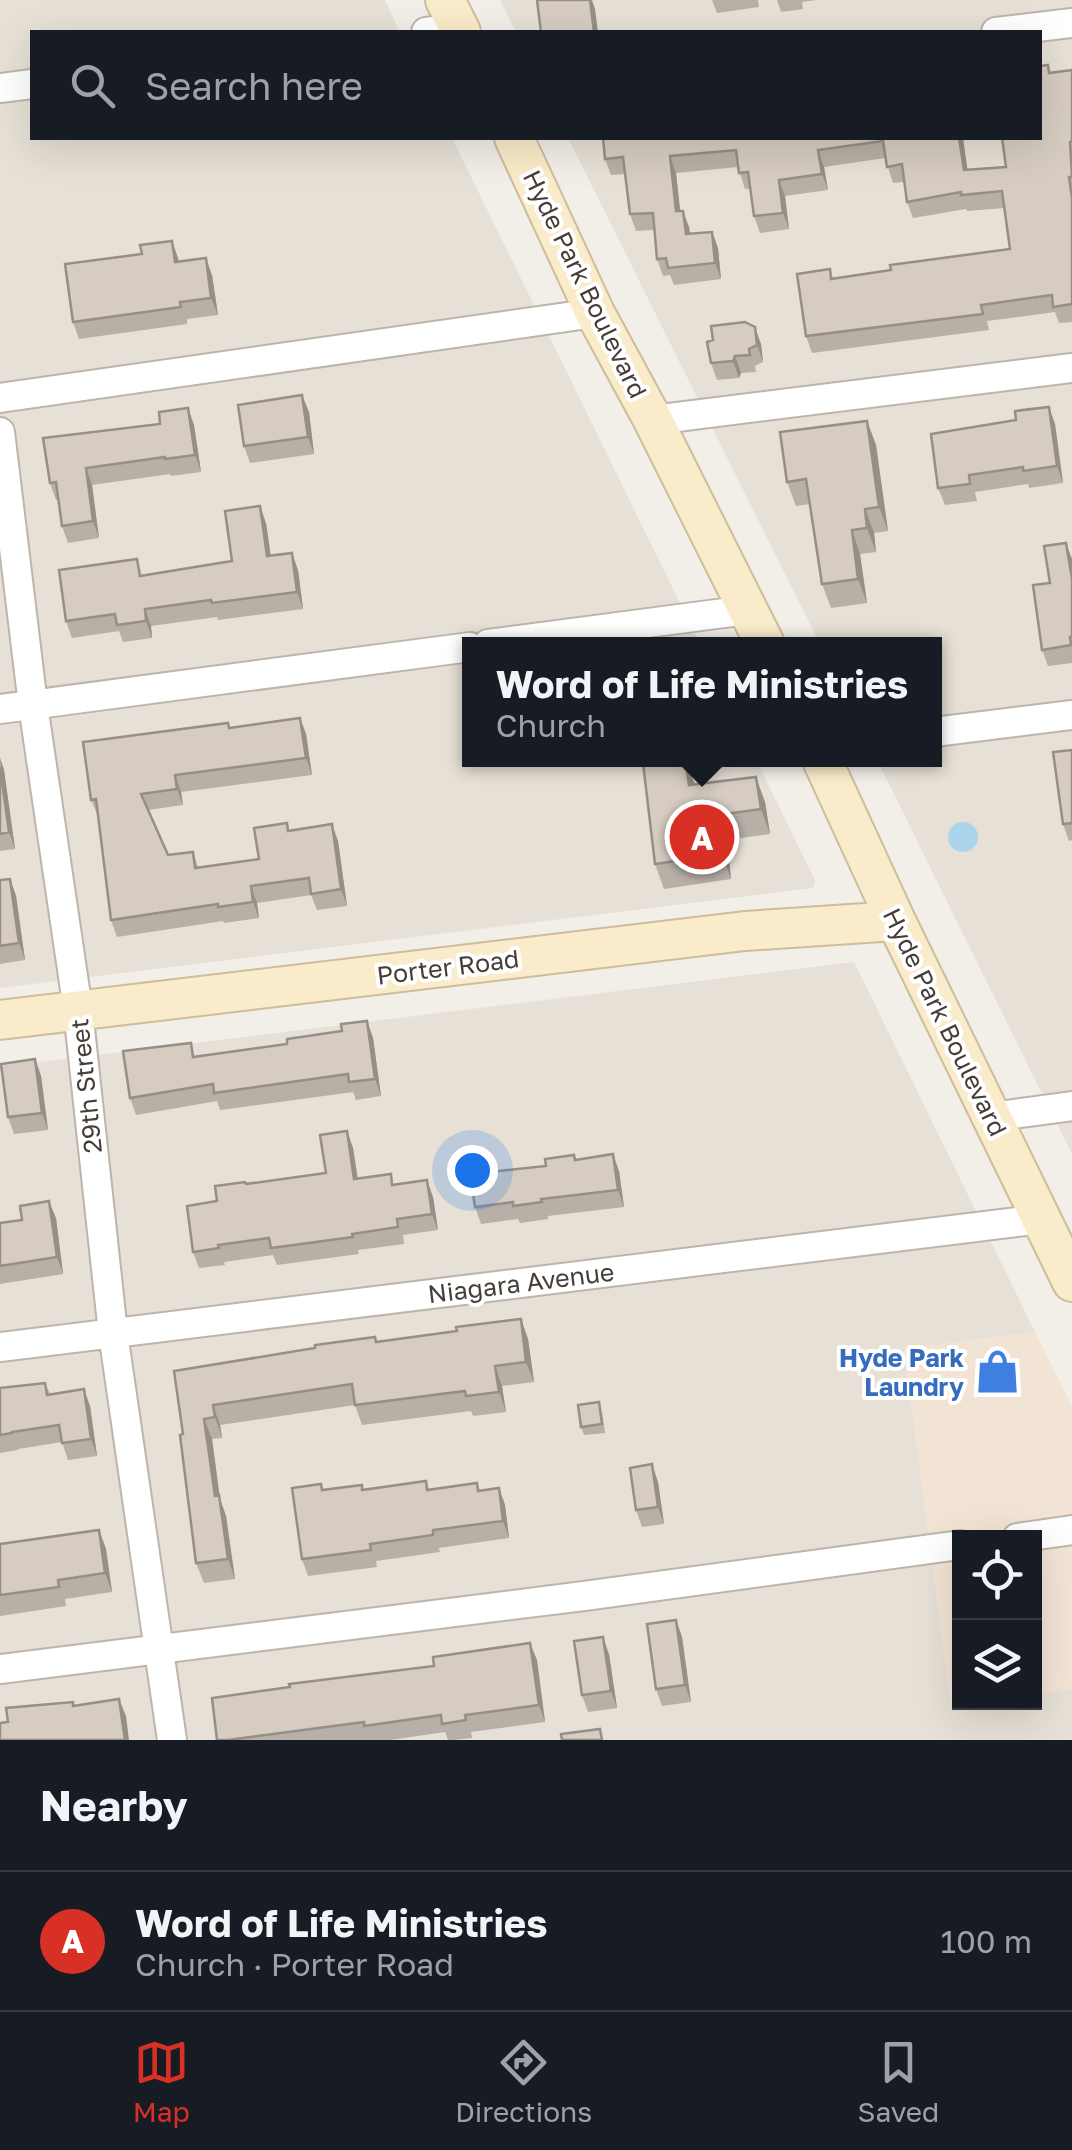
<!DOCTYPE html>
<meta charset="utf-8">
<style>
body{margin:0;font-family:"Golos Text",sans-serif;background:#242831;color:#f1f3f6}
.controls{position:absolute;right:30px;bottom:30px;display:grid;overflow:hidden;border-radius:0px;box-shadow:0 10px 40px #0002}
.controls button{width:90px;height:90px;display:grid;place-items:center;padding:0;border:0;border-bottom:2px solid #363941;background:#171b24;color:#f1f3f6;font:50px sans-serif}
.you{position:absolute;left:472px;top:1170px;width:35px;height:35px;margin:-25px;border:8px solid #fff;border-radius:50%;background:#1a73e8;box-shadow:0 0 0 15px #1a73e833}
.badge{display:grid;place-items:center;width:65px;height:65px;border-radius:50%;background:#d93025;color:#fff;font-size:32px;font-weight:700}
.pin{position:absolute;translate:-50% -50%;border:5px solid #fff;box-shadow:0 2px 10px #0006}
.popup{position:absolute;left:462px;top:637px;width:480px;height:130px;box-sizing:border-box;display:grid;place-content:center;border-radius:0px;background:#171b24;filter:drop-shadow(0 2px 8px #0005);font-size:32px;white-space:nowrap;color:#9ea1a6}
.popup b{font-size:38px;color:#f1f3f6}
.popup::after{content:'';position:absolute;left:50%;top:100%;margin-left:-20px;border:20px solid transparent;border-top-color:#171b24}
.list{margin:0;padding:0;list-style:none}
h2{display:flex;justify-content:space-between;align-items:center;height:130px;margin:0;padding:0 40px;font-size:42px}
h2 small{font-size:32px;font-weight:400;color:#9ea1a6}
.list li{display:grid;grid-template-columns:65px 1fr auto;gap:30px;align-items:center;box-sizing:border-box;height:140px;padding:0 40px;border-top:2px solid #363941}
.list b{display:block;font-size:38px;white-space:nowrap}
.list p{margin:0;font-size:32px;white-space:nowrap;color:#9ea1a6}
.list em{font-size:32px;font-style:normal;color:#9ea1a6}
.icon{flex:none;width:55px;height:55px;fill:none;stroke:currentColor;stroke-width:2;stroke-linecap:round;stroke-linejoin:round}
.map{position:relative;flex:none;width:1072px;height:1740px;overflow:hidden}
.search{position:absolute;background:#171b24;box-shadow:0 10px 40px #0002;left:30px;right:30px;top:30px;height:110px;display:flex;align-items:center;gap:25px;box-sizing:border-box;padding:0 35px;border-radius:0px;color:#9ea1a6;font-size:38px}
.sheet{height:270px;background:#171b24}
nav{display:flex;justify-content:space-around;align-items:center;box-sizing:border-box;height:140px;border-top:2px solid #363941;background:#171b24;font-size:28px;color:#9ea1a6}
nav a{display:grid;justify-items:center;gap:5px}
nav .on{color:#d93025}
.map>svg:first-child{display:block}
.residential{fill:#e6e0d6}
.commercial{fill:#f2e4d5}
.water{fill:#a9d4ea}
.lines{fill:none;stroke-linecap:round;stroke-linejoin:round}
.minor-casing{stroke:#bdb5ab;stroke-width:32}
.secondary-casing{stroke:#cebd9b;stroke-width:42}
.minor{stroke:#fff;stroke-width:28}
.secondary{stroke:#faebca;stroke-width:38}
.wall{fill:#b8afa6}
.shaded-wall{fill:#968f87}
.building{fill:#d6ccc1;stroke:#968f87;stroke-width:2.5}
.labels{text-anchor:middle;stroke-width:8;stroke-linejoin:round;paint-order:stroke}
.street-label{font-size:25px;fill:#453e37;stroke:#fff}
.shop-label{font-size:25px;font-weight:bold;fill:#366cbe;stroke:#fff;text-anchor:end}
</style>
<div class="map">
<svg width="1072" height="1740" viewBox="0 0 1072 1740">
<rect width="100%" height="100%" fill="#f2eee8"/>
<!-- residential -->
<path class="residential" d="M0 0H385L400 32H32V138H452L700 644H470V760H756L815 880 813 888 0 988Z
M500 0H1072V1154L877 760H934V644H820L568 138H1040V32H516Z
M854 962 1035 1332 904 1349 951 1704 1034 1702 1035 1694 1072 1689V1740H0V1067Z"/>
<!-- commercial -->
<path class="commercial" d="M1035 1332 1072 1406V1689L1035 1694 1034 1538H960V1702L970 1703 951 1705 904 1349Z"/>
<!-- water -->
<path class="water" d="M948 837a15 15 0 1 1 30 0a15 15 0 1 1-30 0Z"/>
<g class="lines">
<defs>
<path id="minor" d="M426 32 459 28
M996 32 1072 23
M0 88 32 84
M0 398 595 313
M653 420 1072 368
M0 432 33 705 78 1010 113 1333 172 1740
M488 644 747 610
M0 709 470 647
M934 732 1072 715
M991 1117 1072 1106
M0 1347 1041 1219
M1017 1538 1072 1530
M0 1669 584 1596 960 1545"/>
<path id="secondary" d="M445 0 461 32
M514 138 595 313 653 420 765 644
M822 760 896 921 1072 1282
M0 1020 745 931 896 921"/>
</defs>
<!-- minor casing -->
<use href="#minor" class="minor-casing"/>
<!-- secondary casing -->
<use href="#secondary" class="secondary-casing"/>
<!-- minor -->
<use href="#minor" class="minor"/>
<!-- secondary -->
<use href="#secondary" class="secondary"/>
</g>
<!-- wall -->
<path class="wall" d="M712 0H758L759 7 717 13Z
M777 0H817L802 2 803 9 781 12Z
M1048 65 1051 73 1072 70V322L1059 323 1055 312 987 321 989 330 812 353 806 336 830 269 833 278 891 270 1010 249 1005 208 967 211 966 209 913 218 907 202 904 182 893 183 885 158 824 167 828 190 785 196 789 229 760 233 754 216 751 189H745L738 167 676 173 680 211 689 227 690 234 712 232 718 248 721 279 674 285 670 275 663 276 657 259 654 230 636 231 630 214 625 174 611 175 605 159 603 138H963L967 170 1006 167Z
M172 241 179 262 212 275 218 315 187 319V324L79 339 73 322 142 254Z
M707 342 761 344 763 362 755 366 756 372 741 373 739 378 717 380 711 363Z
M309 412 314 454 250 463 244 446Z
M867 421 876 445 888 531 874 533 876 552 860 554 867 603 831 608 822 584 810 504 796 506 787 482Z
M1055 424 1063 483 1029 488 1028 484 975 492 977 501 945 505 938 488Z
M194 425 201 472 171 476 170 474 92 485 99 538 68 543 62 526 58 500H56L50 483Z
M266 523 271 556 298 570 303 609 218 620 217 617 151 626 152 638 123 642 119 631 72 638 66 621 144 575 232 561Z
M1072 559V663L1048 666 1042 650 1050 583Z
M300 718 306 734 312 775 181 792 183 805 148 810 168 855 193 852 198 867 259 859 287 823 289 830 338 841 347 906 317 910 311 895 257 903 259 918 224 923 223 921 117 937 111 920 98 816 91 800 228 723 230 728Z
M1072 750V840L1069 841 1063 824Z
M0 758 4 770 15 849 0 851Z
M695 785 765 802 770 834 727 840 731 879 664 889 655 864Z
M10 879 16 896 25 960 0 964V880Z
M367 1021 373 1038 381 1096 356 1100 353 1092 220 1110 217 1101 136 1115 130 1098 196 1057 287 1044 342 1031Z
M35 1059 41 1076 48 1130 14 1134 8 1117Z
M347 1131 353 1148 358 1179 395 1185 433 1197 438 1230 403 1235 404 1244 358 1250 359 1254 277 1265 273 1255 224 1262 225 1265 199 1268 193 1252 217 1201 246 1184 326 1173Z
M574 1155 576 1159 619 1171 624 1207 548 1216V1219L520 1223 518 1219 481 1224 475 1207 546 1166Z
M56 1218 63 1274 0 1284V1223Z
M521 1319 528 1339 534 1382 502 1386 506 1412 473 1416 471 1411 362 1425 355 1405 220 1425 222 1438 212 1439 220 1499 226 1516 235 1579 204 1583 196 1563 183 1434 174 1371 457 1331Z
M45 1383 50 1394 90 1406 97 1456 68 1460 62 1442 18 1449V1450L0 1453V1388Z
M602 1411 605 1433 584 1435 581 1427Z
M426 1481 429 1489 477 1483 480 1490 499 1488 505 1505 509 1538 439 1548 440 1552 376 1561 377 1567 308 1576 302 1559 321 1484 324 1490H363Z
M658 1482 664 1524 642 1527 636 1510Z
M99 1530 106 1549 112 1592 65 1599 66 1606 0 1616V1544Z
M676 1620 682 1637 691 1702 662 1706 656 1689Z
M609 1654 617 1708 588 1712 582 1695Z
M537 1660 545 1722 471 1732 472 1738 454 1740H448L445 1732 390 1740H217Z"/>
<!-- shaded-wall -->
<path class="shaded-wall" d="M590 0H592L595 9 598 32H594Z
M959 138H963L970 187 964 170Z
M818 150 824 167 828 190 822 174Z
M670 156 676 173 682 227 676 211Z
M779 180 785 196 789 229 783 213Z
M683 211 689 227 692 251 686 234Z
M712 232 718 248 721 279 715 263Z
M172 241 178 258 181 280 175 262Z
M206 258 212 275 218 315 211 298Z
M755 327 761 344 763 362 757 345Z
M735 356 741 373 739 378 733 361Z
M302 395 309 412 314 454 308 437Z
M1049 407 1055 424 1063 483 1057 466Z
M188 408 194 425 201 472 195 455Z
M867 421 876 445 888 531 879 507Z
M86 468 92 485 99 538 93 521Z
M260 506 266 523 273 573 267 556Z
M865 509 874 533 876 552 867 528Z
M852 530 860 554 867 603 858 579Z
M1066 543 1072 559V581Z
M292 553 298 570 303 609 297 592Z
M145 609 151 626 152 638 146 621Z
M300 718 306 734 312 775 306 758Z
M0 758 4 770 15 849 9 832Z
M685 760 694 782 698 810 689 785Z
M175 775 181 792 183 805 177 789Z
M756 777 765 802 770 834 761 809Z
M718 815 727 840 731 879 722 854Z
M332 824 338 841 347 906 341 889Z
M10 879 16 896 25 960 19 943Z
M251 886 257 903 259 918 253 902Z
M367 1021 373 1038 381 1096 375 1079Z
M35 1059 41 1076 48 1130 42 1113Z
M347 1131 353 1148 360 1196 354 1179Z
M613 1154 619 1171 624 1207 618 1190Z
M427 1180 433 1197 438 1230 432 1214Z
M49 1201 56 1218 63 1274 57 1257Z
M521 1319 528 1339 534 1382 526 1362Z
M495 1366 502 1386 506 1412 499 1392Z
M84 1389 90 1406 97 1456 91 1439Z
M213 1405 220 1425 222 1438 215 1417Z
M204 1419 212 1439 220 1499 226 1516 235 1579 228 1559 215 1496Z
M652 1464 658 1482 664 1524 658 1507Z
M499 1488 505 1505 509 1538 503 1521Z
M99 1530 106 1549 112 1592 105 1573Z
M676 1620 682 1637 691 1702 685 1685Z
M603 1637 609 1654 617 1708 611 1691Z
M530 1643 537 1660 545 1722 539 1705Z
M119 1699 126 1716 129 1740H125Z"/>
<!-- building -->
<path class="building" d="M537 0H590L594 32H541Z
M1048 65 1049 73 1072 70V141L1070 142 1072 177H1069L1072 198V304L1053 307 1052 295 981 305 983 314 806 336 797 274 830 269 831 279 891 270 890 265 1010 249 1002 191 961 195V192L907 202 902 164 887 167 883 141 818 150 822 174 779 180 783 213 754 216 748 172 739 173 736 150 670 156 676 211H683L686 234 712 232 715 263 668 268 666 258 657 259 653 213 630 214 623 157 605 159 603 138H959L964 170 1006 167 1002 138H1040V66Z
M172 241 175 262 206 258 211 298 180 302 181 307 73 322 65 264 142 254 140 245Z
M745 322 755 327 757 345 749 349 750 355 735 356 733 361 711 363 707 342 713 340 711 326Z
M302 395 308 437 244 446 238 405Z
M1049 407 1057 466 1023 471V467L969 475 970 484 938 488 931 434 1016 420 1015 411Z
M188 408 195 455 165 459V457L86 468 93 521 62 526 56 482 50 483 43 438 160 424 159 412Z
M867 421 879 507 865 509 867 528 852 530 858 579 822 584 806 479 787 482 780 432Z
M260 506 267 556 292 553 297 592 212 603 211 600 145 609 146 621 117 625 115 614 66 621 59 570 137 559 140 576 232 561 225 511Z
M1066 543 1072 579V636L1070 637 1071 645 1042 650 1033 585 1050 583 1044 546Z
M300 718 306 758 175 775 177 789 141 794 168 855 193 852 195 868 259 859 254 828 287 823 288 831 332 824 341 889 311 894 309 878 251 886 253 902 218 907V904L111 920 96 799 91 800 83 742 228 723 229 728Z
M1072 750V823L1063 824 1053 752Z
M670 760H685L689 785 756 777 761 809 718 815 722 854 655 864 643 763Z
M0 767 9 832 0 834Z
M10 879 19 943 0 946V880Z
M367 1021 375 1079 349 1082 348 1074 214 1093 213 1084 130 1098 123 1051 191 1043 193 1057 287 1044V1039L342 1031 341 1024Z
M35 1059 42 1113 8 1117 1 1064Z
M347 1131 354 1179 391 1174 392 1185 427 1180 432 1214 397 1219 398 1227 352 1234 353 1237 271 1248 269 1238 218 1245 219 1248 193 1252 187 1206 217 1201 215 1186 245 1182 246 1184 326 1173 320 1135Z
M613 1154 618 1190 541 1199 542 1202 513 1206V1202L475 1207 470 1174 546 1166 545 1159 574 1155 575 1160Z
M49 1201 57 1257 0 1266V1223L22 1220 20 1206Z
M521 1319 526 1362 495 1366 499 1392 466 1396 465 1391 355 1405 352 1384 213 1405 215 1417 204 1419 215 1496 219 1495 228 1559 196 1563 180 1435 183 1434 174 1371 315 1348V1345L375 1337 376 1342 457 1331 456 1327Z
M45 1383 47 1395 84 1389 91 1439 62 1443 59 1425 12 1432V1433L0 1435V1388Z
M599 1402 602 1424 581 1427 578 1405Z
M652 1464 658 1507 636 1510 630 1468Z
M426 1481 427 1490 477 1483 478 1491 499 1488 503 1521 433 1530V1535L370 1544 371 1550 302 1559 292 1488 321 1484 322 1490 362 1485V1490Z
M99 1530 105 1573 58 1580 59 1587 0 1595V1544Z
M676 1620 685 1685 656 1689 647 1624Z
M603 1637 611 1691 582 1695 574 1641Z
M530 1643 539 1705 465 1715 466 1720 442 1724 441 1715 364 1726V1722L228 1740H217L212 1698 290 1687 289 1684 434 1666 433 1657Z
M119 1699 125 1740H0V1723L8 1722 6 1708 73 1702V1706Z
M600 1729 602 1740H562L561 1734Z"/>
<!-- icons -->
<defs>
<symbol id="shop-bare" viewBox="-9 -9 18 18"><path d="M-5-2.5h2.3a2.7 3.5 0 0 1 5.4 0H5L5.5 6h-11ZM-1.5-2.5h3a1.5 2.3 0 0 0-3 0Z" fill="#3f7fe0" stroke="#fff" stroke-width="2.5" paint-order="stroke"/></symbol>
</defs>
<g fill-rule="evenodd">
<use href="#shop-bare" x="966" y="1340" width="63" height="63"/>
</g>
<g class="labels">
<!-- street labels -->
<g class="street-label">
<text transform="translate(585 284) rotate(64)" y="9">Hyde Park Boulevard</text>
<text transform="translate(448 967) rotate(-7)" y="9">Porter Road</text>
<text transform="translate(945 1022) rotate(64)" y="9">Hyde Park Boulevard</text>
<text transform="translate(86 1086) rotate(-96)" y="9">29th Street</text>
<text transform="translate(521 1283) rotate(-7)" y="9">Niagara Avenue</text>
</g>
<!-- shop labels -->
<g class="shop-label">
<text x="964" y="1367">Hyde Park<tspan x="964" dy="29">Laundry</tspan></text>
</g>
</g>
</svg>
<div class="controls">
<button><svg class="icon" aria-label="locate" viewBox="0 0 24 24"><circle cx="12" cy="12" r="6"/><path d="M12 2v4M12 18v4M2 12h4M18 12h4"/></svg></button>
<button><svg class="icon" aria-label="layers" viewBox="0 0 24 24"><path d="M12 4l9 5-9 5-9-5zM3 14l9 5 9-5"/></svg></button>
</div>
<div class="you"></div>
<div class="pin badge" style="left:702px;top:837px">A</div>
<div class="popup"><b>Word of Life Ministries</b>Church</div>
<div class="search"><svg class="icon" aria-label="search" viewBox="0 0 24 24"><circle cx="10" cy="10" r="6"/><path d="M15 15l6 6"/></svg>Search here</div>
</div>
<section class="sheet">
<h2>Nearby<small></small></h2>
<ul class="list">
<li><span class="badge">A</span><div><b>Word of Life Ministries</b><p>Church · Porter Road</p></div><em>100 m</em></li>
</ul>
</section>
<nav>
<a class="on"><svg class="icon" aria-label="map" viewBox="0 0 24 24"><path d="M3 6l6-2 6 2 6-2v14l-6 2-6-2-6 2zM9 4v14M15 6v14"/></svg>Map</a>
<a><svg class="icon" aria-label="directions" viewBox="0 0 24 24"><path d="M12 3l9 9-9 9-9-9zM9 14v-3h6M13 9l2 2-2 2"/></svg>Directions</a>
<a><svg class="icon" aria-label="saved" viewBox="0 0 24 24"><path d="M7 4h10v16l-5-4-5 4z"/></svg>Saved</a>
</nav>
